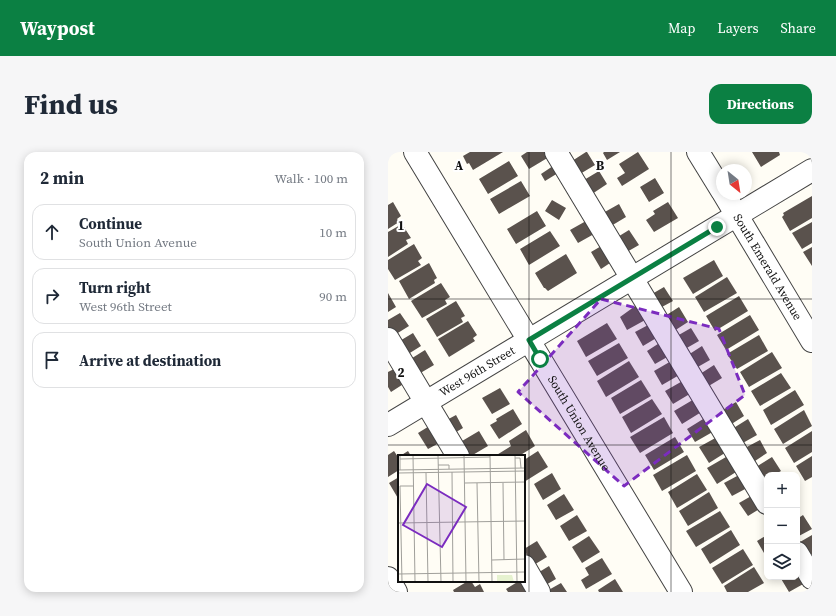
<!DOCTYPE html>
<meta charset="utf-8">
<style>
body{margin:0;font-family:"Source Serif 4",serif;background:#f6f6f7;color:#1f2937}
.controls{position:absolute;right:12px;bottom:12px;display:grid;overflow:hidden;border-radius:8px;box-shadow:0 2px 10px #0003}
.controls button{width:36px;height:36px;display:grid;place-items:center;padding:0;border:0;border-bottom:1px solid #e0e1e3;background:#fff;color:#1f2937;font:20px sans-serif}
.compass{position:absolute;left:328px;top:12px;width:36px;height:36px;border-radius:50%;background:#fff;box-shadow:0 2px 10px #0003;rotate:150deg}
.stop{position:absolute;width:12px;height:12px;margin:-9px;border:3px solid #0b8043;border-radius:50%;background:#fff}
.stop.end{background:#0b8043;border-color:#fff;box-shadow:0 1px 4px #0008}
.list{margin:0;padding:0;list-style:none}
h2{display:flex;justify-content:space-between;align-items:center;height:52px;margin:0;padding:0 16px;font-size:17px}
h2 small{font-size:13px;font-weight:400;color:#747a83}
.list li{display:grid;grid-template-columns:26px 1fr auto;gap:12px;align-items:center;box-sizing:border-box;height:56px;margin:0 8px 8px;padding:0 8px;border:1px solid #e0e1e3;border-radius:12px}
.list b{display:block;font-size:15px;white-space:nowrap}
.list p{margin:0;font-size:13px;white-space:nowrap;color:#747a83}
.list em{font-size:13px;font-style:normal;color:#747a83}
.icon{flex:none;width:22px;height:22px;fill:none;stroke:currentColor;stroke-width:2;stroke-linecap:round;stroke-linejoin:round}
.map{position:relative;flex:none;width:424px;height:440px;overflow:hidden;border-radius:12px}
header{display:flex;align-items:center;gap:24px;box-sizing:border-box;height:56px;padding:0 20px;background:#0b8043;color:#fff}
header strong{font-size:19px}
nav{display:flex;gap:22px;margin-inline-start:auto;font-size:14px}
.intro{display:flex;align-items:center;justify-content:space-between;box-sizing:border-box;height:96px;padding:0 24px}
h1{margin:0;font-size:28px}
.button{padding:10px 18px;border-radius:12px;background:#0b8043;color:#fff;font-size:14px;font-weight:700}
main{display:flex;gap:24px;padding:0 24px}
aside{flex:1;background:#fff;border-radius:12px;box-shadow:0 2px 10px #0003}
.map>svg:first-child{display:block}
.building{fill:#5a524d}
.lines{fill:none;stroke-linecap:round;stroke-linejoin:round}
.minor-casing{stroke:#444;stroke-width:24}
.minor{stroke:#fff;stroke-width:22}
.route{stroke:#0b8043;stroke-width:5}
.marked{fill:#7b2cbf;fill-opacity:0.2;stroke:#7b2cbf;stroke-width:3;stroke-dasharray:8 5;stroke-linejoin:round}
.grid{fill:none;stroke:#111;stroke-width:1;stroke-opacity:0.55}
.labels{text-anchor:middle;stroke-width:4;stroke-linejoin:round;paint-order:stroke}
.street-label{font-size:12px;fill:#111;stroke:#fff}
.inset-road{fill:none;stroke:#a09f9a;stroke-width:1}
.view{fill:#7b2cbf;fill-opacity:0.15;stroke:#7b2cbf;stroke-width:2}
.inset-edge{fill:none;stroke:#111;stroke-width:2}
.grid-label{font-size:13px;text-anchor:middle;font-weight:bold;fill:#111;stroke:#fff;stroke-width:4;stroke-linejoin:round;paint-order:stroke}
</style>
<header>
<strong>Waypost</strong>
<nav><a>Map</a><a>Layers</a><a>Share</a></nav>
</header>
<div class="intro"><h1>Find us</h1><a class="button">Directions</a></div>
<main>
<aside>
<h2>2 min<small>Walk · 100 m</small></h2>
<ul class="list">
<li><svg class="icon" aria-label="ahead" viewBox="0 0 24 24"><path d="M12 20V5M6 11l6-6 6 6"/></svg><div><b>Continue</b><p>South Union Avenue</p></div><em>10 m</em></li>
<li><svg class="icon" aria-label="right" viewBox="0 0 24 24"><path d="M7 20v-9h11M14 6l5 5-5 5"/></svg><div><b>Turn right</b><p>West 96th Street</p></div><em>90 m</em></li>
<li><svg class="icon" aria-label="arrive" viewBox="0 0 24 24"><path d="M6 21V4h12l-3 4 3 4H6"/></svg><div><b>Arrive at destination</b></div></li>
</ul>
</aside>
<div class="map">
<svg width="424" height="440" viewBox="0 0 424 440">
<rect width="100%" height="100%" fill="#fffdf5"/>
<!-- building -->
<path class="building" d="M82 0H115L85 18 81 11 79 12 75 4Z
M139 0H157L161 5 141 17 133 4Z
M198 0H199L207 13 192 22 184 9Z
M216 0H232L219 8 215 1Z
M250 0 261 17 234 34 229 26 237 21 231 12Z
M364 0H391L392 3 373 15Z
M121 9 130 24 100 42 91 27Z
M165 14 170 21 157 29 153 22Z
M211 19 219 32 204 42 196 28Z
M267 26 276 41 261 50 252 35Z
M133 29 142 44 111 62 102 47Z
M424 44V66L402 79 394 65 396 63 395 61Z
M164 48 178 56 171 68 157 59Z
M5 50 13 64 9 67 11 70 0 77V53Z
M280 50 290 66 266 80 258 68 267 62 265 59Z
M231 52 238 65 223 74 215 61Z
M149 59 158 74 128 92 119 77Z
M198 69 206 82 190 91 182 78Z
M424 70V91L414 97 404 81Z
M14 72 23 86 18 88 20 92 0 105V80Z
M241 78 251 93 237 101 228 86Z
M162 79 172 94 141 113 132 97Z
M26 92 34 106 30 109 33 113 7 128 0 117V108Z
M215 93 225 109 213 117 203 100Z
M424 95V114L415 100Z
M178 102 189 121 160 139 157 136H156L147 121Z
M326 108 335 124 305 142 295 126Z
M41 111 49 126 46 128 47 131 21 147 11 129Z
M339 125 349 141 316 160 307 145Z
M53 131 62 145 57 148 59 152 34 166 23 149Z
M276 135 285 149 272 156 264 142Z
M0 141 8 155 0 160Z
M351 144 360 159 327 179 318 164Z
M68 149 77 164 73 166 75 170 49 185 38 167Z
M250 152 259 167 239 178 232 165Z
M291 155 300 170 286 179 277 164Z
M12 161 21 174 5 184 0 175V168Z
M362 163 371 178 338 198 329 183Z
M80 169 89 183 85 186 87 189 61 205 50 187Z
M219 171 229 187 198 205 189 189Z
M262 172 270 185 255 194 247 180Z
M303 176 311 189 297 197 289 184Z
M25 181 33 194 17 204 10 190Z
M371 183 380 199 349 217 339 202Z
M273 190 281 204 267 212 259 199Z
M231 191 240 206 209 224 200 209Z
M314 194 322 208 308 216 300 203Z
M37 198 46 213 29 223 21 208Z
M384 200 394 216 361 235 352 220Z
M285 208 293 222 274 233 266 219Z
M241 209 251 225 218 245 209 229Z
M326 213 334 226 319 235 312 222Z
M8 216 17 231 3 240 0 235V220Z
M393 221 403 236 372 254 363 239Z
M298 227 305 240 285 252 277 239Z
M253 228 263 244 232 262 223 246Z
M112 236 122 252 104 262 94 246Z
M407 238 416 253 383 273 375 258Z
M308 246 315 259 294 272 286 259Z
M264 247 274 262 243 281 234 265Z
M348 250 356 264 342 273 333 259Z
M125 257 134 272 111 287 102 273 109 269 108 267Z
M416 258 424 274 395 292 386 277Z
M68 263 75 276 63 283 55 270Z
M320 264 328 278 307 290 299 277Z
M276 265 285 281 252 301 242 285Z
M360 267 369 283 353 292 344 277Z
M43 273 53 290 40 297 30 281Z
M138 278 147 294 131 304H107L123 294 121 289Z
M91 279 100 294 83 304H77L69 292Z
M424 279V300L406 311 397 296Z
M331 284 340 299 321 311 311 295Z
M287 285 296 300 266 318 257 303Z
M372 288 379 301 364 311 355 297Z
M6 299 10 305 11 304V318L0 325V303Z
M20 299 23 304H12Z
M150 299 160 315 136 330V319L138 318 136 316V308Z
M299 303 308 319 274 339 265 323Z
M424 304V325L417 329 408 314Z
M338 305 348 320 329 332 319 316Z
M384 305 393 319 386 323H379V327L377 328 368 315Z
M164 321 173 337 155 348 146 332Z
M309 322 319 338 289 356 280 340Z
M351 323 359 336 344 344 336 331Z
M11 325V348L1 331Z
M321 340 330 356 300 374 291 359Z
M176 342 186 358 168 368 159 353Z
M365 343 373 356 360 364 351 351Z
M332 359 342 375 308 395 298 379Z
M189 363 199 379 181 389 172 374Z
M415 363 424 377 409 385V367Z
M343 378 352 393 322 412 313 397Z
M379 383V399L376 401 369 389Z
M424 383V402L421 404 412 390Z
M201 384 212 400 194 411 184 395Z
M149 389 159 405 144 414 136 397Z
M355 397 365 413 334 432 324 416Z
M214 406 224 422 198 437 193 428 201 423 197 416Z
M161 414 168 427 156 434 148 422Z
M366 415 376 431 360 440H339L336 434Z
M409 417 417 431 401 440 392 425H409Z
M227 427 235 440H211L210 438Z
M80 429H83L87 435 92 432 96 440H66L65 438Z
M131 429H134L141 440H120L118 437Z
M173 431 179 440H157Z"/>
<g class="lines">
<defs>
<g id="minor">
<path id="s1" d="M27 0 293 440"/>
<path d="M168 0 379 351"/>
<path d="M310 0 334 39"/>
<path id="s2" d="M336 42 424 189"/>
<path d="M0 187 70 304"/>
<path id="s3" d="M0 273 424 18"/>
<path d="M409 401 424 426"/>
<path d="M136 414 151 440"/>
<path d="M0 426 8 440"/>
</g>
</defs>
<!-- minor casing -->
<use href="#minor" class="minor-casing"/>
<!-- minor -->
<use href="#minor" class="minor"/>
</g>
<g class="lines">
<!-- route -->
<path class="route" d="M152 207 141 188 329 75"/>
</g>
<!-- marked area -->
<path class="marked" d="M213 147 331 177 357 243 236 334 130 240Z"/>
<!-- grid -->
<path class="grid" d="M141 0V440M283 0V440M0 147H424M0 293H424"/>
<g class="labels">
<!-- street labels -->
<g class="street-label">
<text dy="4" stroke="none"><textPath href="#s2" startOffset="85">South Emerald Avenue</textPath></text>
<text dy="4" stroke="none"><textPath href="#s3" startOffset="104">West 96th Street</textPath></text>
<text dy="4" stroke="none"><textPath href="#s1" startOffset="317">South Union Avenue</textPath></text>
</g>
</g>
<!-- overview -->
<g transform="translate(10 303)">
<rect width="127" height="127" fill="#fffdf5"/>
<path d="M99 120H114L116 127H99Z" fill="#e6f2cf"/>
<path class="inset-road" d="M2 0V15M15 0 17 127M40 0 43 127M66 0 68 127M92 0 94 127M117 0 119 127M117 3H122L123 13M2 4 92 2M40 10H51V14M0 15 127 13M54 17 55 127M0 18 127 16M28 18 30 127M67 28 127 27M79 28 81 127M105 28 106 105M0 68 127 66M94 105 127 104M0 119 127 117M4 127 2 31H15"/>
<path class="view" d="M29 29 68 52 44 92 5 70Z"/>
<rect width="127" height="127" class="inset-edge"/>
</g>
<g class="grid-label">
<text x="71" y="18">A</text>
<text x="212" y="18">B</text>
<text x="13" y="78">1</text>
<text x="13" y="225">2</text>
</g>
</svg>
<div class="controls">
<button>+</button>
<button>−</button>
<button><svg class="icon" aria-label="layers" viewBox="0 0 24 24"><path d="M12 4l9 5-9 5-9-5zM3 14l9 5 9-5"/></svg></button>
</div>
<svg class="compass" viewBox="-18 -18 36 36"><path d="M0-13l5 13h-10z" fill="#e53935"/><path d="M0 13l5-13h-10z" fill="#747a83"/></svg>
<div class="stop" style="left:152px;top:207px"></div>
<div class="stop end" style="left:329px;top:75px"></div>
</div>
</main>
